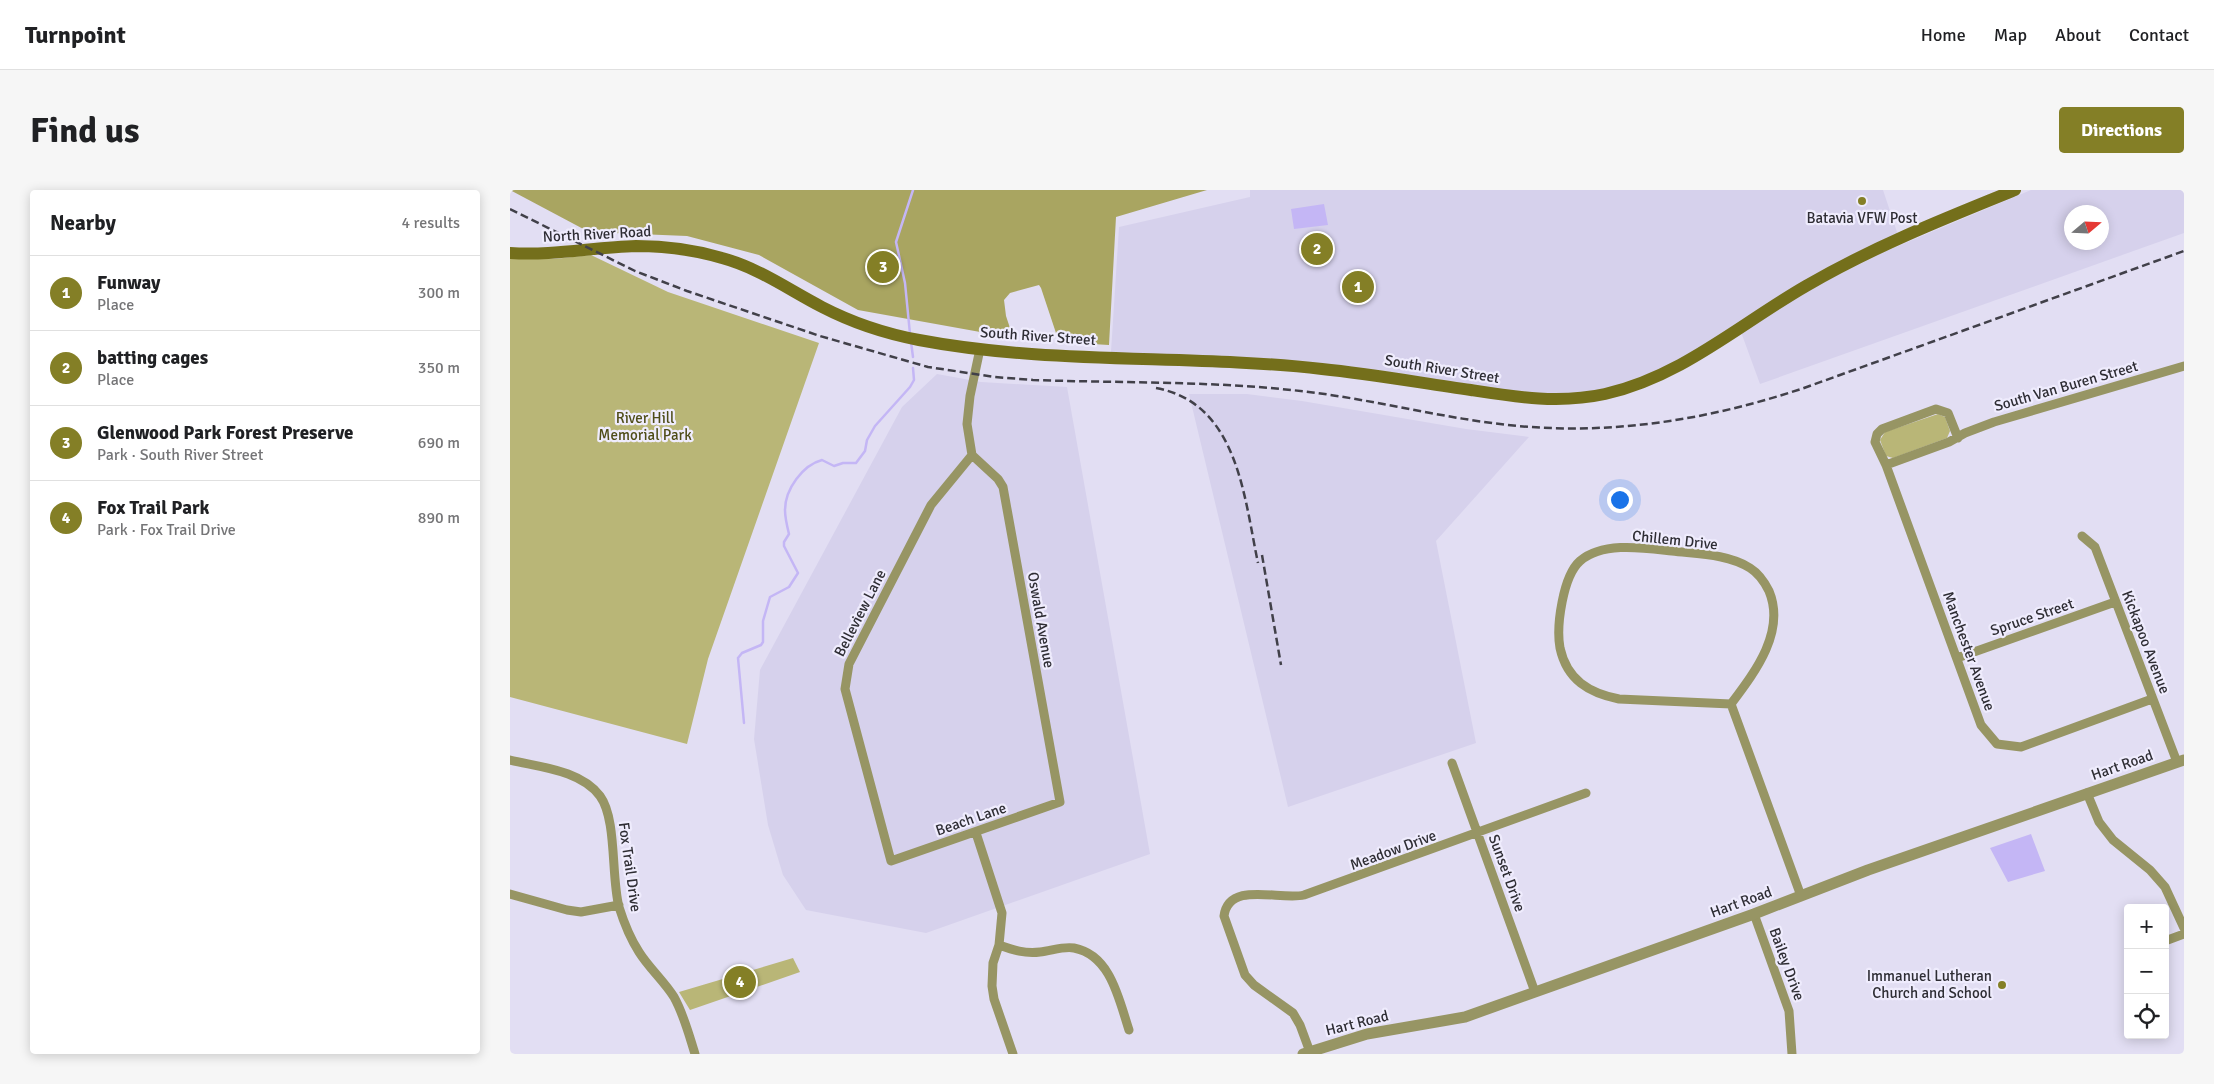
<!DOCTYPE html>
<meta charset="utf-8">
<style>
body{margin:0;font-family:Signika,sans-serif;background:#f6f6f6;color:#202124}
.controls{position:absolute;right:15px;bottom:15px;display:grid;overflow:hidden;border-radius:5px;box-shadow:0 2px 12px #0003}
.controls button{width:45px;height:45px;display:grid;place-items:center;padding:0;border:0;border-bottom:1px solid #e0e0e0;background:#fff;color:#202124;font:25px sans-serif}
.compass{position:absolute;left:1554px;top:15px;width:45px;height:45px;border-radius:50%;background:#fff;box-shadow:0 2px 12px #0003;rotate:71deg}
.you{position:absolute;left:1109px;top:309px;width:18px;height:18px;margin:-12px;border:4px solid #fff;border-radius:50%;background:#1a73e8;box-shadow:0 0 0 8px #1a73e833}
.badge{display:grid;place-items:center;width:32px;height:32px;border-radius:50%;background:#847f26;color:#fff;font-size:16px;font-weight:700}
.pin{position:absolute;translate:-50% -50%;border:2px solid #fff;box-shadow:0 1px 5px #0006}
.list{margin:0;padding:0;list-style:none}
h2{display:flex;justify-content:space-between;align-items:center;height:65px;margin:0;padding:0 20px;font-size:21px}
h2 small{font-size:16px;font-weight:400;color:#757577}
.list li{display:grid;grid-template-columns:32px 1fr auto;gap:15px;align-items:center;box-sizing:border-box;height:75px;padding:0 20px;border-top:1px solid #e0e0e0}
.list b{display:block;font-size:19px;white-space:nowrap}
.list p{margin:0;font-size:16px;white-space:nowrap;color:#757577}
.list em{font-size:16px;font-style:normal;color:#757577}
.icon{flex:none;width:28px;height:28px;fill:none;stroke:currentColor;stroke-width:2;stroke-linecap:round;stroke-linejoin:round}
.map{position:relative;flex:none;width:1674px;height:864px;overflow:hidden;border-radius:5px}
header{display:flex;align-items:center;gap:30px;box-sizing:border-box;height:70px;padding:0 25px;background:#fff;border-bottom:1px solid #e0e0e0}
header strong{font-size:24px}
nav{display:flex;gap:28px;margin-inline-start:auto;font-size:18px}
.intro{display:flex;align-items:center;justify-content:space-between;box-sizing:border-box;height:120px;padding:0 30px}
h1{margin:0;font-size:35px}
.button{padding:12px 22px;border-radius:5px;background:#847f26;color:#fff;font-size:18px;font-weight:700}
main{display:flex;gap:30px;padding:0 30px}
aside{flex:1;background:#fff;border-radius:5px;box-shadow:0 2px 12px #0003}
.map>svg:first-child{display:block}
.built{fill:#d6d1ec;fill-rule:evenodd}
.green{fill:#b9b677}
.forest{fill:#a9a561}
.water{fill:#c4b6f5}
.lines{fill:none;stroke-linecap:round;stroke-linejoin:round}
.stream{stroke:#c4b6f5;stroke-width:2.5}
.minor{stroke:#979564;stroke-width:9}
.tertiary{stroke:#979564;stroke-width:11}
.secondary{stroke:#746f1b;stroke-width:12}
.rail{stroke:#414049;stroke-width:2.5;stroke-dasharray:8 4;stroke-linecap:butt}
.poi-dot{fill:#847f26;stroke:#efecfd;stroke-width:2}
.labels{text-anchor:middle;stroke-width:4.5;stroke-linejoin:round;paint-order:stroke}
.poi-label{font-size:15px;fill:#2e2d34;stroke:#efecfd}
.street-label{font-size:15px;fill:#2e2d34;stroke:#efecfd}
.park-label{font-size:15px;fill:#4e4c17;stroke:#efecfd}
</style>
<header>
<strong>Turnpoint</strong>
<nav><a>Home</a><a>Map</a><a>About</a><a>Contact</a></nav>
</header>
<div class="intro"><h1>Find us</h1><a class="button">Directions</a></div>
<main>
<aside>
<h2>Nearby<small>4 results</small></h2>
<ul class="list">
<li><span class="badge">1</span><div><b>Funway</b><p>Place</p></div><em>300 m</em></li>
<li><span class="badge">2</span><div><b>batting cages</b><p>Place</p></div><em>350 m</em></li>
<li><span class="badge">3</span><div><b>Glenwood Park Forest Preserve</b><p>Park · South River Street</p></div><em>690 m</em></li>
<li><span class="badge">4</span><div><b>Fox Trail Park</b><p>Park · Fox Trail Drive</p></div><em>890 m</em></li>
</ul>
</aside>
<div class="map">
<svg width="1674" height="864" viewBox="0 0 1674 864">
<rect width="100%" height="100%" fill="#e2def3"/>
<!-- built -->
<path class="built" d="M740 0H1373L1388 45 1163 175 1090 201 1036 205 601 162 609 37 740 7Z
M1521 0H1674V43L1250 194 1231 142 1290 104 1374 62ZM1562 22H1592V52H1562Z
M427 184 471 192 557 197 640 664 416 743 296 720 273 685 258 635 244 549 250 480 392 217Z
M679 204H737L792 211 956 239 1019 247 926 351 966 553 778 617Z"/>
<!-- green -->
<path class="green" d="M81 65 158 102 309 153 198 469 177 554 0 507V68L44 69Z
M1428 224 1435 227 1440 241 1437 248 1383 268 1376 266 1370 250 1375 242Z
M283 768 290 782 180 820 169 802Z"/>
<!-- forest -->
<path class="forest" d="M0 0H697L606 27 599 155 549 152 531 98 529 95 500 103 494 110 496 126 502 144 498 147 348 120 249 65 177 46 79 42Z"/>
<!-- water -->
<path class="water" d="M814 14 818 35 784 39 781 19Z
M1521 644 1535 681 1498 692 1480 658Z"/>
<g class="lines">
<!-- stream -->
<path class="stream" d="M400 144 395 93 386 52 403 0
M401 152 403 167
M234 533 228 468 232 463 251 455 253 452V431L260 407 279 397 288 383 274 356V352L279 344C277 336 275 327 275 320 275 299 293 275 312 270L324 276 333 273H346L355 261 357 250 365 236 400 197 404 190 403 178"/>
<!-- minor -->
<path class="minor" d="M1448 248 1438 223 1426 219 1372 239 1367 244 1365 252 1376 275 1471 535 1487 554 1511 557 1642 509
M462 265 488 289 493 297 550 612 381 671 335 499 339 474 421 315Z
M462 265 457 234 460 206 470 159
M1376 275 1439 252 1455 243 1484 232 1674 176
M1572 346 1585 357 1667 572
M1447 468 1605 412
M1221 514C1245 482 1276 442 1259 401 1255 393 1248 383 1240 378 1218 364 1187 364 1162 361 1135 358 1093 351 1070 371 1053 386 1046 436 1050 458 1057 490 1079 503 1109 509L1221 514 1291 706
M0 570C29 577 71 580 90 606 107 629 101 687 109 717 114 733 120 748 129 762 139 778 154 791 164 807 174 825 179 845 185 864
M942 573 1025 802
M1577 603 1589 632 1603 650 1640 680 1655 697 1674 738
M466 643 492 723 489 755 483 773 482 796 484 809 503 864
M0 704 57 720 71 722 109 715
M1244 724 1279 821 1282 864
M1655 751 1674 744
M489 755C503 760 515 764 530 762 541 761 553 756 564 758 601 765 609 810 619 840
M800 862 790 835 783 823 744 795 735 785 714 726C719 690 771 711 794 705L1076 603"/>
<!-- tertiary -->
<path class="tertiary" d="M793 864 857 844 955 827 1244 724 1358 680 1674 570"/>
<!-- secondary -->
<path class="secondary" d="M0 63C43 66 84 57 126 56 155 56 185 60 212 68 249 78 279 100 312 117 341 132 377 144 409 150 540 175 679 164 812 179 862 184 911 193 961 200 1006 207 1049 214 1095 204 1171 187 1230 134 1296 96 1363 57 1433 29 1505 0"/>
<!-- rail -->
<path class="rail" d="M0 19 125 81 177 101 310 146 418 177 485 187 523 190C609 193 696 191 781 200 854 207 925 227 998 235 1100 246 1198 230 1294 198L1674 61
M646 198C728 213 734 307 748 373
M752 365 771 475"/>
</g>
<!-- markers -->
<g class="poi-dot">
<circle cx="1352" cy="11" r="5"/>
<circle cx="1492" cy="795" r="5"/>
</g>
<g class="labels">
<!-- poi labels -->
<g class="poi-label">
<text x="1352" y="33">Batavia VFW Post</text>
<text x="1482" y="791" text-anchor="end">Immanuel Lutheran<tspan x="1482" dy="17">Church and School</tspan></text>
</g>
<!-- street labels -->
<g class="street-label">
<text transform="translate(87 44) rotate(-3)" y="5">North River Road</text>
<text transform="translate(528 146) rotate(4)" y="5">South River Street</text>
<text transform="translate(932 179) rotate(9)" y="5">South River Street</text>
<text transform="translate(1556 196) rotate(-16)" y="5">South Van Buren Street</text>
<text transform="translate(1165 350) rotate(6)" y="5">Chillem Drive</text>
<text transform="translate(350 423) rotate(-63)" y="5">Belleview Lane</text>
<text transform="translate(1522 427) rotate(-19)" y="5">Spruce Street</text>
<text transform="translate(531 430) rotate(80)" y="5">Oswald Avenue</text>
<text transform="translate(1636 452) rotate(69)" y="5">Kickapoo Avenue</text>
<text transform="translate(1459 461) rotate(70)" y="5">Manchester Avenue</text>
<text transform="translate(1612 575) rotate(-19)" y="5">Hart Road</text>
<text transform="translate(461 629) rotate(-19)" y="5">Beach Lane</text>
<text transform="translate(883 660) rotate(-20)" y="5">Meadow Drive</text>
<text transform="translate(120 677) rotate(82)" y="5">Fox Trail Drive</text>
<text transform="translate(997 683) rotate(70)" y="5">Sunset Drive</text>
<text transform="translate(1231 712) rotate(-20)" y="5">Hart Road</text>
<text transform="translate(1277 774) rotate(70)" y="5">Bailey Drive</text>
<text transform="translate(847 833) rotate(-14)" y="5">Hart Road</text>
</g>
<!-- park labels -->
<g class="park-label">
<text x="135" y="233">River Hill<tspan x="135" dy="17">Memorial Park</tspan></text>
</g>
</g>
</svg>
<div class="controls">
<button>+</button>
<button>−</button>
<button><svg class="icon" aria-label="locate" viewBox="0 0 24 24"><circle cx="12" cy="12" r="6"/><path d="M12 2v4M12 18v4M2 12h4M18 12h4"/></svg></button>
</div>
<svg class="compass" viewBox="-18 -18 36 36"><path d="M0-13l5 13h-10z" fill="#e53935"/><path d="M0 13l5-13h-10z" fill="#757577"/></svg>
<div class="you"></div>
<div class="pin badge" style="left:848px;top:97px">1</div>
<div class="pin badge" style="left:807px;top:59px">2</div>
<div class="pin badge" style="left:373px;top:77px">3</div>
<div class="pin badge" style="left:230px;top:792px">4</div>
</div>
</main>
